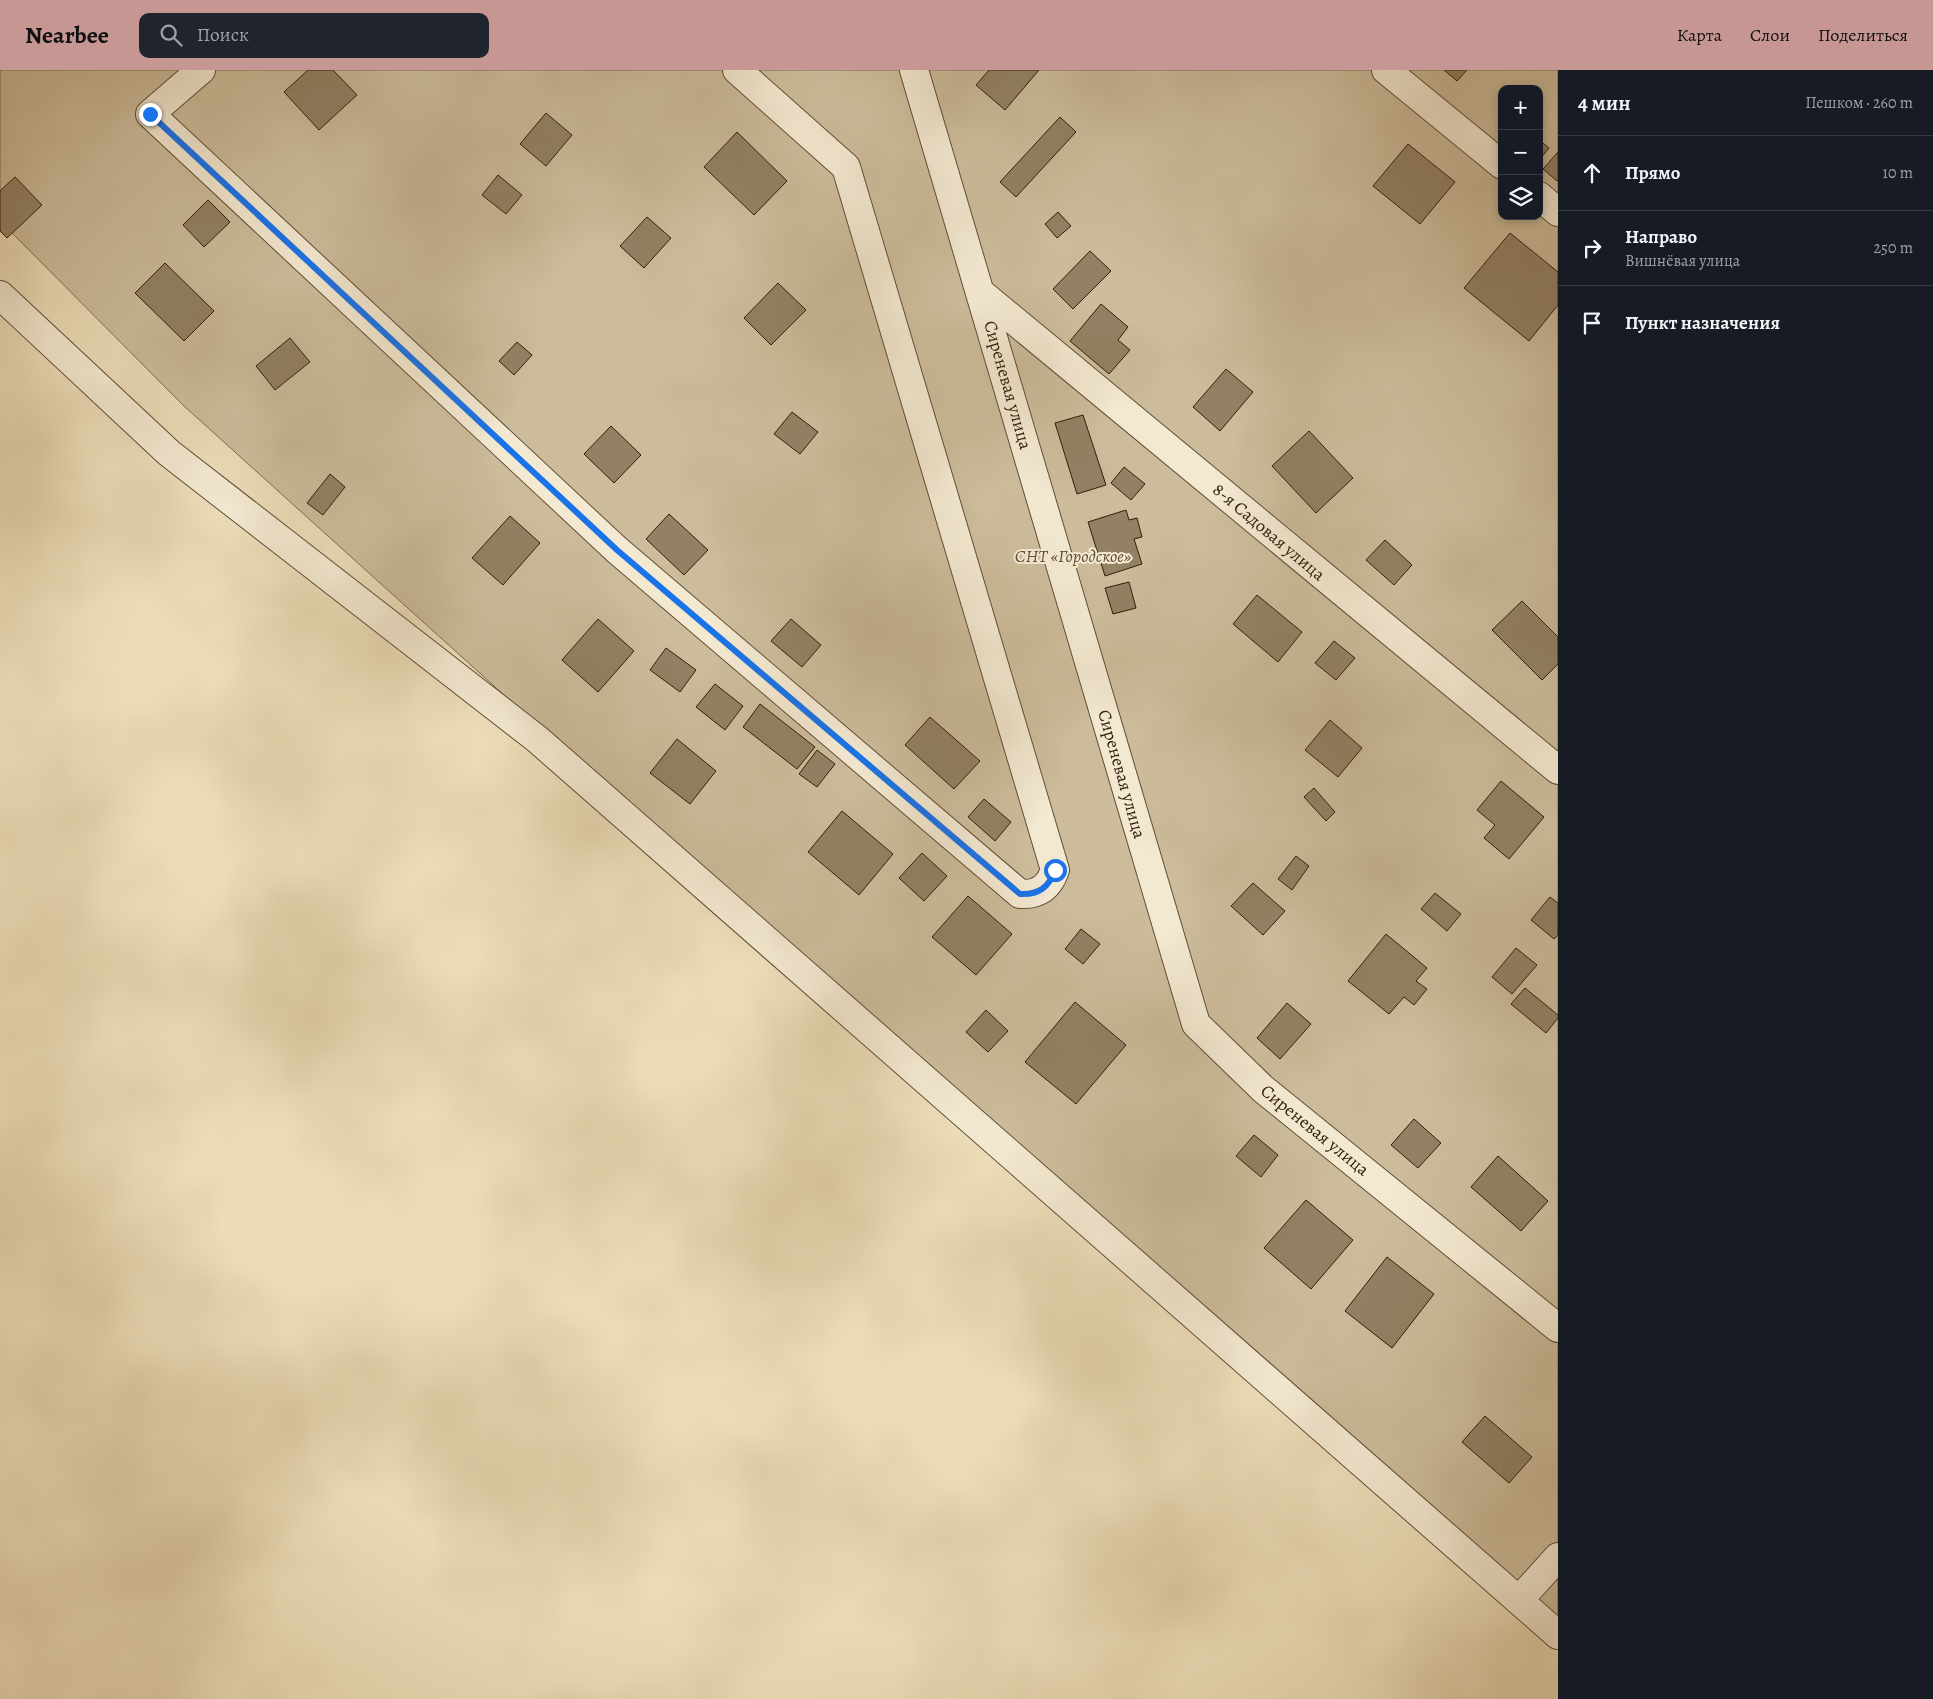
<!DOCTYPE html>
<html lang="ru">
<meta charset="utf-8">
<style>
body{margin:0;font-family:Alegreya,serif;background:#20242c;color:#f1f3f6}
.controls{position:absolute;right:15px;top:15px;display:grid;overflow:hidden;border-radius:10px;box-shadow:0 2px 8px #0003}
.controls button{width:45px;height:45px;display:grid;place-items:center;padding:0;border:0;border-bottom:1px solid #363941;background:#171b24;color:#f1f3f6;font:25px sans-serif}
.stop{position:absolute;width:15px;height:15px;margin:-11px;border:4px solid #1a73e8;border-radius:50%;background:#fff}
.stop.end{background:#1a73e8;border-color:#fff;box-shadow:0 1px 5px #0008}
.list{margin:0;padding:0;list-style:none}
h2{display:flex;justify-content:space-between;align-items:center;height:65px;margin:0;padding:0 20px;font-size:21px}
h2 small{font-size:16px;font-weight:400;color:#9ea1a6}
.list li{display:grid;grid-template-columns:32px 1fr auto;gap:15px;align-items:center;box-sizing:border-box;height:75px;padding:0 20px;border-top:1px solid #363941}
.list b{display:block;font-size:19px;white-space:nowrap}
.list p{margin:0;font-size:16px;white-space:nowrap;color:#9ea1a6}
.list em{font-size:16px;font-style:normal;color:#9ea1a6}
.icon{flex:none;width:28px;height:28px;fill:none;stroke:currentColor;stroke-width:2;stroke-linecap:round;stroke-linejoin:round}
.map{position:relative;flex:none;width:1558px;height:1629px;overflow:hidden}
header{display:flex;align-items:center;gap:30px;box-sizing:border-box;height:70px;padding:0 25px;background:#c59692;color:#111}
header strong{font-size:24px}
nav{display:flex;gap:28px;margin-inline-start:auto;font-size:18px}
.search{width:350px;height:45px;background:#20242c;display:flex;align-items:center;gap:12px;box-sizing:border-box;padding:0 18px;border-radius:10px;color:#9ea1a6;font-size:19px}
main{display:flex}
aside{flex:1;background:#171b24}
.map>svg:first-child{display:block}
.green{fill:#ccbc9b;stroke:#7e6c54;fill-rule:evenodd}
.building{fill:#928165;stroke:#311d0c}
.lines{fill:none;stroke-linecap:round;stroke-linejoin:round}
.street-casing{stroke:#604d37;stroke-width:30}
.street{stroke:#f3e9d1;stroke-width:28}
.route{stroke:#1a73e8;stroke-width:6}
.labels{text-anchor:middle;stroke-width:4;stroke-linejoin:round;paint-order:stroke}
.street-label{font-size:18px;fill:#311d0c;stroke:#f3e9d1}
.park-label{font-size:18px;font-style:italic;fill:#604d37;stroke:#f3e9d1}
</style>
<header>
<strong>Nearbee</strong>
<div class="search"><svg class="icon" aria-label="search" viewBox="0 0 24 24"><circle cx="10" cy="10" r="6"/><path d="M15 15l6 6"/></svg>Поиск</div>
<nav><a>Карта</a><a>Слои</a><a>Поделиться</a></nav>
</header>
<main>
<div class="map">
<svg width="1558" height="1629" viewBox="0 0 1558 1629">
<rect width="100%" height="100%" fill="#ecddb8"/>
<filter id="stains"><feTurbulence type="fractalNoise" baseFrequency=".004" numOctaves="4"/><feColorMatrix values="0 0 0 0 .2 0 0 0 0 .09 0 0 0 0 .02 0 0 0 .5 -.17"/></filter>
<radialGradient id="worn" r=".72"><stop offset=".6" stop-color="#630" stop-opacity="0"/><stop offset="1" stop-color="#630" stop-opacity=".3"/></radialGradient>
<!-- green -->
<path class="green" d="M0 0H1558V1572L906 988 184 336 0 151ZM1502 19H1539V146H1502Z"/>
<!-- building -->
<path class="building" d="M308 0H333L357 25 319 60 284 22Z
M989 0H1039L1005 40 976 15Z
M1444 0H1467L1457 11Z
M546 43 572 65 546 96 520 74Z
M1060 47 1076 62 1016 127 1000 112Z
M737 62 787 111 754 145 704 97Z
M1539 70 1549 78 1540 89H1539Z
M1408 74 1455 112 1420 154 1373 116Z
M1558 82V110L1557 111 1543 99Z
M498 105 522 125 506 144 482 125Z
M15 107 42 135 7 168 0 161V121Z
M208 130 230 152 204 177 183 155Z
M1058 142 1071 156 1057 168 1045 154Z
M647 147 671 168 644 198 620 176Z
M1510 163 1558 202V235L1529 271 1464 218Z
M1090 181 1111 201 1073 239 1053 219Z
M165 193 214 241 184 271 135 223Z
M778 213 806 240 771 275 744 248Z
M1101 234 1128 257 1118 270 1130 280 1109 304 1070 271Z
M290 268 310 292 275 320 256 296Z
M517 272 532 285 514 305 499 291Z
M1226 299 1253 322 1220 361 1193 337Z
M792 342 818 362 800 384 774 364Z
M1083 345 1106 415 1077 424 1055 353Z
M611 356 641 385 614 413 584 384Z
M1309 361 1353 408 1316 443 1272 396Z
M1124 397 1145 414 1131 430 1111 413Z
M330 404 345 417 323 445 307 433Z
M1126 440 1129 450 1137 448 1142 467 1134 469 1142 494 1105 506 1088 452Z
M669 444 708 480 684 505 646 469Z
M510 446 540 473 503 515 472 488Z
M1385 470 1412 495 1394 515 1366 490Z
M1129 512 1136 538 1113 544 1105 518Z
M1257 525 1302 562 1278 592 1233 554Z
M1522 531 1558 567V594L1542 610 1492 560Z
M598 549 634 581 598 622 562 590Z
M791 549 821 575 802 597 771 571Z
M1334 571 1355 588 1336 610 1315 593Z
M666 578 696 600 680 622 650 600Z
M715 614 743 636 725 660 696 637Z
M760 634 815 677 797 699 743 657Z
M930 647 980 691 954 719 905 675Z
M1330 650 1362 678 1338 707 1305 680Z
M677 669 716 701 690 734 650 703Z
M817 680 835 694 817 717 799 704Z
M1501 711 1544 747 1509 789 1484 768 1495 755 1477 740Z
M1314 718 1335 742 1326 751 1304 727Z
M984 729 1011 752 995 771 968 747Z
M842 741 893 784 859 825 808 782Z
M922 783 947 806 924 831 899 808Z
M1296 786 1309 796 1292 820 1278 809Z
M1253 813 1285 841 1263 865 1231 836Z
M1435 823 1461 844 1447 861 1421 839Z
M968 826 1012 864 976 905 932 867Z
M1550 827 1558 833V865L1554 869 1531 850Z
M1081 859 1100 874 1083 894 1065 879Z
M1386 864 1427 898 1416 911 1427 919 1414 935 1404 927 1389 944 1348 911Z
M1516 878 1537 895 1512 924 1492 907Z
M1525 918 1558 945V948L1546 963 1511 934Z
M1075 932 1126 975 1076 1034 1025 992Z
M1287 933 1311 954 1280 989 1257 968Z
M986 940 1008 961 988 982 966 962Z
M1414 1049 1441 1073 1418 1098 1391 1075Z
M1254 1065 1278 1085 1261 1107 1236 1086Z
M1498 1086 1548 1131 1521 1161 1471 1117Z
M1306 1130 1353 1170 1311 1219 1264 1178Z
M1387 1187 1434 1224 1392 1278 1345 1241Z
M1485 1346 1532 1387 1509 1413 1462 1372Z"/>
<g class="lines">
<defs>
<path id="street" d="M201 0 150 44 617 480 1020 824C1039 825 1049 817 1055 800L846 97 737 0
M914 0 1196 954 1263 1019 1558 1258
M1386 0 1502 95
M1539 126 1558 142
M981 223 1558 700
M0 225 169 383 537 669 1558 1565
M1519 1530 1558 1487"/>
</defs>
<!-- street casing -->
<use href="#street" class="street-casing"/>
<!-- street -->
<use href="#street" class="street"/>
</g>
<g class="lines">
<!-- route -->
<path class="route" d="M150 44 617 480 1020 824C1039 825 1049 817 1055 800"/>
</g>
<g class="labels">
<!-- street labels -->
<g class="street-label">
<text transform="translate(1008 315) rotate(74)" y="6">Сиреневая улица</text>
<text transform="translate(1269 462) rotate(40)" y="6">8-я Садовая улица</text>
<text transform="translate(1122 704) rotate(74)" y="6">Сиреневая улица</text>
<text transform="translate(1315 1060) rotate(39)" y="6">Сиреневая улица</text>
</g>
<!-- park labels -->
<g class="park-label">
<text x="1073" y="492">СНТ «Городское»</text>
</g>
</g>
<rect width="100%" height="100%" filter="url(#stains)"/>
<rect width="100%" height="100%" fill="url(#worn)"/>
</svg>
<div class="controls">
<button>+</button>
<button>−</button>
<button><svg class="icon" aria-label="layers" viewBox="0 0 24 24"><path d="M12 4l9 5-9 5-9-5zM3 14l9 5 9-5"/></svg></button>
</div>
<div class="stop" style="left:1055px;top:800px"></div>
<div class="stop end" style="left:150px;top:44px"></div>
</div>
<aside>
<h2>4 мин<small>Пешком · 260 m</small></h2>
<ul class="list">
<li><svg class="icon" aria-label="ahead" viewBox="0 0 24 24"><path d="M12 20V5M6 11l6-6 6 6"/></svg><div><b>Прямо</b></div><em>10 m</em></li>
<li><svg class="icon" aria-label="right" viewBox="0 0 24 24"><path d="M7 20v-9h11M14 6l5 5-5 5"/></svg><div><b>Направо</b><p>Вишнёвая улица</p></div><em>250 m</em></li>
<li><svg class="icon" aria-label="arrive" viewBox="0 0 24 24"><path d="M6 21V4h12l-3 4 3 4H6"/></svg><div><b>Пункт назначения</b></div></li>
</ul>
</aside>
</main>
